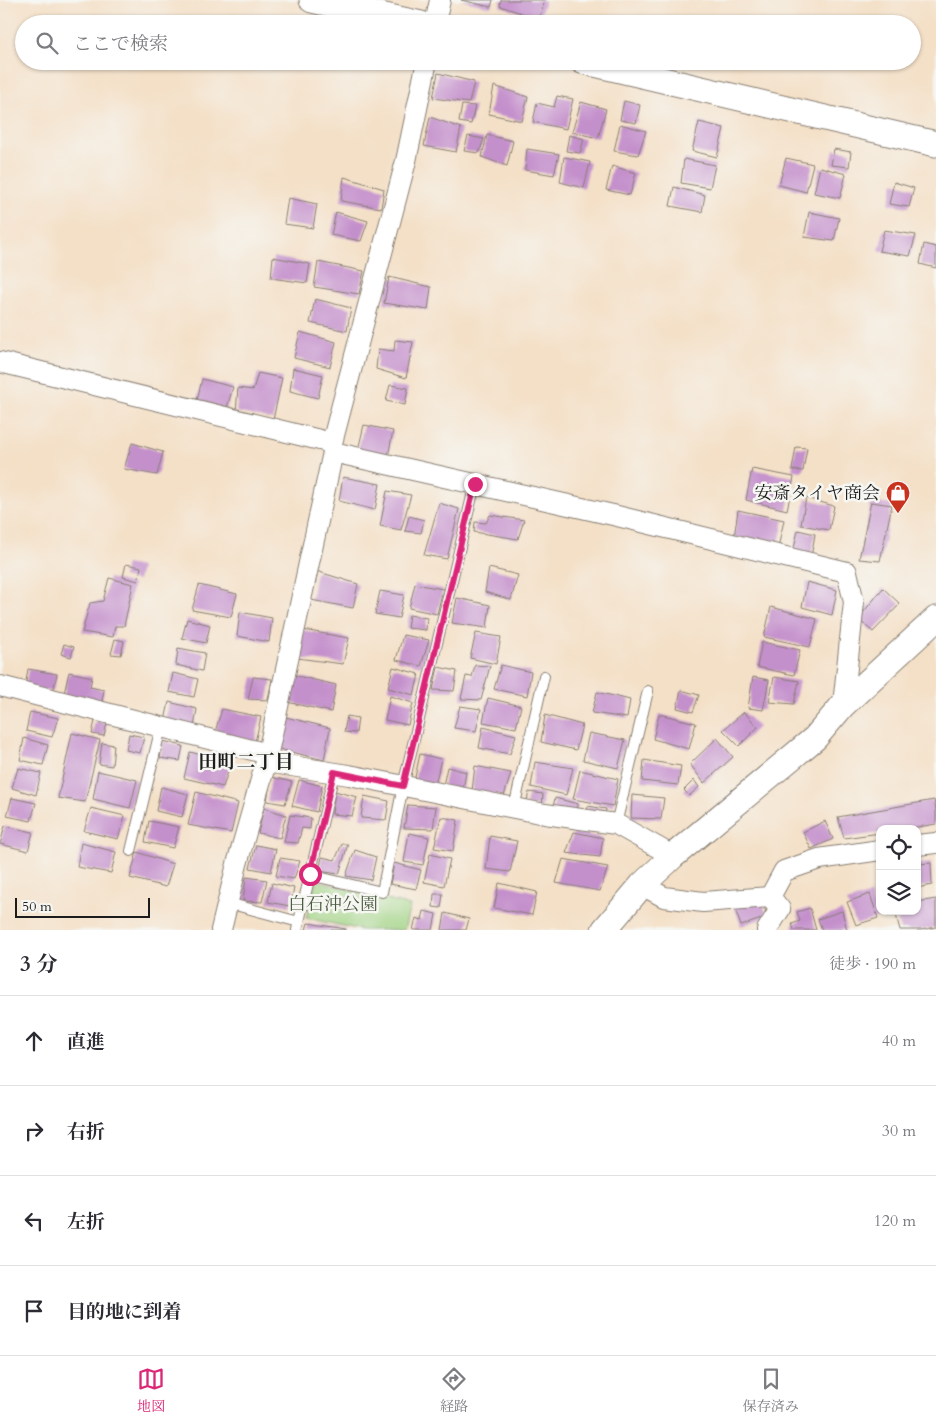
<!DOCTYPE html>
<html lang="ja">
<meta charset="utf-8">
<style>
body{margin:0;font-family:Cardo,"Noto Serif JP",serif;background:#f7f7f7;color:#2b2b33}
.controls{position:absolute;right:15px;bottom:15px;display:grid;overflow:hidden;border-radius:10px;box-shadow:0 1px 4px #0004}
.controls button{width:45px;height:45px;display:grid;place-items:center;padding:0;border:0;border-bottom:1px solid #e1e1e2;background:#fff;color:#2b2b33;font:25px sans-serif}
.scale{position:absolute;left:15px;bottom:12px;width:135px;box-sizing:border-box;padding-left:5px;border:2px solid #1c1c1c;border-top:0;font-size:14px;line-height:18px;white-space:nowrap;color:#1c1c1c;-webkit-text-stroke:4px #f6f6f2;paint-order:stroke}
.stop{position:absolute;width:15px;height:15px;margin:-11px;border:4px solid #db2777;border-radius:50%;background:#fff}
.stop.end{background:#db2777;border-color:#fff;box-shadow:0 1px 5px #0008}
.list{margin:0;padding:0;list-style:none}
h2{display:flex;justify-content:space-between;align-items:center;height:65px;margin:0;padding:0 20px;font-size:21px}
h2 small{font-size:16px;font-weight:400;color:#7c7c81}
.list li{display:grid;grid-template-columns:32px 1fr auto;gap:15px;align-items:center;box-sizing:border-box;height:90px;padding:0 20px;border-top:1px solid #e1e1e2}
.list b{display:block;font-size:19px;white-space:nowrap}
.list em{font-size:16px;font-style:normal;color:#7c7c81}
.icon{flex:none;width:28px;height:28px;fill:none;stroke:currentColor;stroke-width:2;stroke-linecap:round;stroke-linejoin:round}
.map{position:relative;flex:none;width:936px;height:930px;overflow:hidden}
.search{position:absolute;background:#fff;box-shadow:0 1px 4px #0004;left:15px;right:15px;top:15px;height:55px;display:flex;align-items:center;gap:12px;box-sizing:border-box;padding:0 18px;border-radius:28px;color:#7c7c81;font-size:19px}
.sheet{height:425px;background:#fff}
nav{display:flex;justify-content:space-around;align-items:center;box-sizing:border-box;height:70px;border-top:1px solid #e1e1e2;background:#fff;font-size:14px;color:#7c7c81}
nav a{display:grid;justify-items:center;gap:2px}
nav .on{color:#db2777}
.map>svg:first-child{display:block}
.green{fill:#a0d383;stroke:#5e7850}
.building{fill:#c490cc}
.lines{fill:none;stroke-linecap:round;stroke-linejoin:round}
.service-casing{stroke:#887e72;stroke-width:12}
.minor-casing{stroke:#887e72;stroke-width:22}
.tertiary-casing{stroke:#887e72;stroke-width:27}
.service{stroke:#fff;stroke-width:10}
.minor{stroke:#fff;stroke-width:20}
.tertiary{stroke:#fff;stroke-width:25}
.route{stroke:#db2777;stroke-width:6}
.labels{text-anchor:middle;stroke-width:5;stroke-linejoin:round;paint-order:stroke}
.poi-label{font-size:18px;fill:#1c1c1c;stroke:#f6f6f2;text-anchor:end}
.park-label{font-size:18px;fill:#4a5c40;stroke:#f6f6f2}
.neighbourhood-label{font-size:19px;font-weight:bold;fill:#1c1c1c;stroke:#f6f6f2}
</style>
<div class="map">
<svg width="936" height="930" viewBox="0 0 936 930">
<rect width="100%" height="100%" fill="#f6f6f2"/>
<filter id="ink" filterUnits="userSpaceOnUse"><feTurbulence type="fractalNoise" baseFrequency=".02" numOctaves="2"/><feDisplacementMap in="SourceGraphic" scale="10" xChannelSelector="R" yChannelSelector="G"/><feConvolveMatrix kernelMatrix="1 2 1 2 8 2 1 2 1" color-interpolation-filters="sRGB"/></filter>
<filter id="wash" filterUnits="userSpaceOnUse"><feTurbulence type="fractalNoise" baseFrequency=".0096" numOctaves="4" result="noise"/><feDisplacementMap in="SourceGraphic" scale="20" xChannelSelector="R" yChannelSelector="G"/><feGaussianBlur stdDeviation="1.12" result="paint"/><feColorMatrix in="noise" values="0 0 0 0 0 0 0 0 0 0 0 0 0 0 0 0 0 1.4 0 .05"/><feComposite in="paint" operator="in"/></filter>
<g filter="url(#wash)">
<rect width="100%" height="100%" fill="#f4e0c7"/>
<!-- green -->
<path class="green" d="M316 880 410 906 404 930H362L306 918Z"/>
<g id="blocks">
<!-- building -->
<path class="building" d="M461 0H493L491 7Z
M501 0H545L539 19 500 6Z
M438 73 474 82 469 103 433 98Z
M494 86 528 97 522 121 489 114Z
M557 96 573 99 566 129 533 122 537 103 554 107Z
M624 101 640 105 636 123 620 120Z
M581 102 606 109 598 138 572 132Z
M462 105 475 106 471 124 459 122Z
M430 117 461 128 456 152 424 146Z
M699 122 724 128 717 157 692 151Z
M620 124 646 131 638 155 614 151Z
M487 135 513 141 507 166 482 157Z
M569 135 584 139 580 153 566 151Z
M468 136 484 139 479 153 464 151Z
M527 149 559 154 554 175 525 170Z
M834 149 851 152 849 167 831 165Z
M564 157 590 162 584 188 560 182Z
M786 158 813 164 806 192 779 185Z
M684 159 715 165 710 188 681 183Z
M612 166 636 173 630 195 606 190Z
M820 167 846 174 840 198 814 193Z
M344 177 384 189 381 208 341 201Z
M894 182 914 188 909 207 889 204Z
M674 187 705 195 702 212 670 206Z
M288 198 317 204 313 228 284 224Z
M336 212 368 221 361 241 331 235Z
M809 212 839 218 834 241 804 237Z
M884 230 916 235 910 256 879 251Z
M924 244 936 247V268L920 264Z
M273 257 310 264 307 283 271 278Z
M318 262 364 271 359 294 314 287Z
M389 277 431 287 428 310 384 303Z
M315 299 351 308 347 331 310 323Z
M300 332 336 342 330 367 294 358Z
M395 340 413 342 406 378 376 369 378 349 394 351Z
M293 368 323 375 318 398 290 391Z
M258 373 282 378 273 420 236 412 238 388 253 390Z
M202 379 233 387 226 411 196 405Z
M390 385 408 388 405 405 386 401Z
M364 425 393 431 388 457 358 450Z
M132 443 163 452 157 475 124 469Z
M796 447 807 448 803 471 792 470Z
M752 469 794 477 787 510 746 500Z
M343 477 380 484 375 510 339 501Z
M387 491 411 495 401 530 380 526Z
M806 498 834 506 829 530 801 525Z
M871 502 892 505 880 561 859 559Z
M439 503 459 509 447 559 424 555Z
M738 510 784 520 778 548 734 538Z
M490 515 524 520 518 539 474 532 475 522 486 523Z
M409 516 424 520 421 533 405 531Z
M798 530 815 534 811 557 793 553Z
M126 564 141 567 138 581 123 577Z
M489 568 518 575 511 600 485 592Z
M316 571 358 584 353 608 311 600Z
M109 578 133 584 124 626H115L113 637 82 632 90 603 103 601Z
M807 582 837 590 832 615 802 607Z
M415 584 443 589 437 614 409 608Z
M199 585 237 594 231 617 192 610Z
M883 588 900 604 873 632 858 619Z
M380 591 404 595 399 618 375 614Z
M457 598 490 605 487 628 452 623Z
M771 607 817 619 810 647 764 637Z
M240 612 272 618 269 642 237 636Z
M409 615 427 618 426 630 407 628Z
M187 619 210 625 206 643 182 638Z
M303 630 349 638 343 664 297 658Z
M476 633 501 637 496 664 470 658Z
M403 635 429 640 421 666 396 660Z
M115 639 124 641 121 655 111 654Z
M762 642 800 650 794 675 757 667Z
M64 644 74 647 71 657 61 654Z
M178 648 205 653 202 671 176 665Z
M475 665 490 666 481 700 461 699 466 676 472 677Z
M501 665 531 672 527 696 494 689Z
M393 667 419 674 414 695 388 688Z
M438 667 457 671 454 691 433 690Z
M28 669 57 674 53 692 25 687Z
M69 672 92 677 90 687 104 690 101 706 63 698Z
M173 673 198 679 194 697 169 692Z
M293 675 336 685 331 712 287 702Z
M253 677 272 679 268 700 248 699Z
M753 677 769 680 763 710 748 708Z
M774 677 799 681 794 704 769 702Z
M681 690 699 695 693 712 677 708Z
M597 692 630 700 627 718 592 713Z
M390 696 413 703 408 725 385 720Z
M488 698 521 706 516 728 483 722Z
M169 702 197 709 194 727 165 721Z
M460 706 481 709 476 731 454 728Z
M222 709 261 717 255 742 215 732Z
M30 712 58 718 52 737 26 731Z
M744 712 758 727 739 746 723 730Z
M659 714 696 723 689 749 653 739Z
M545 715 582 725 576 750 541 742Z
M347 716 358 718 356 733 344 732Z
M286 717 330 728 324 760 279 749Z
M95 721 107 723 104 736 92 734Z
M483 727 516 735 510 754 479 748Z
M72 733 100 740 85 802 58 798Z
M589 733 625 740 618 768 583 760Z
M129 734 144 737 140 753 126 750Z
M24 738 48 745 43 765 20 760Z
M717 738 733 757 704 783 690 764Z
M163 741 183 746 180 761 160 758Z
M102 743 114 745 112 766 99 764Z
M190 752 231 762 223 787 184 778Z
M420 754 441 759 435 786 414 782Z
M644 760 681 766 678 785 642 781Z
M535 762 573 768 566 795 531 787Z
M475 766 511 773 504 796 472 791Z
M447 767 466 772 463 790 443 786Z
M18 768 41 773 36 795 12 788Z
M580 770 618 779 613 806 573 799Z
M98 771 137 780 130 808 93 799Z
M271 777 292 782 285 804 267 801Z
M299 780 322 786 317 812 292 806Z
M694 780 699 787 689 796 684 790Z
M161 787 188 794 182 817 156 811Z
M335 791 357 797 352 816 332 814Z
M196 792 238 803 231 833 188 825Z
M529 792 543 794 542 807 526 805Z
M632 795 664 798 661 819 631 818Z
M364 796 389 801 386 820 361 818Z
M12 798 36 803 31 821 7 816Z
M555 798 578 804 577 815 552 812Z
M934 800 936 810V824L906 829H880V833L844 838 838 817Z
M408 805 436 807 433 829 404 828Z
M588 806 606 809 605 818 587 816Z
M91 808 125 816 118 839 84 831Z
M264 808 286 815 280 838 258 833Z
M290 815 311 818 310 829 302 828 298 843 284 842Z
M441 817 458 820 453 851 434 848Z
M149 821 179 827 173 848 145 842Z
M825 821 833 839 811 849 803 832Z
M5 826 33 832 28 851 0 844Z
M574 832 603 838 600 857 566 853Z
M409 833 429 837 423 865 404 862Z
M490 836 517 841 510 872 486 869Z
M81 843 116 852 111 873 77 867Z
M342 844H348L339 874 319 871 322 857 335 860Z
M256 845 276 849 271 872 250 868Z
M355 850 376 857 371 880 346 876Z
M137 852 173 864 166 887 130 878Z
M430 854 450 859 444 886 424 882Z
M280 858 300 861 294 879 276 876Z
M563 859 608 867 600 891 556 883Z
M394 863 421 870 416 889 390 884Z
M931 863 932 885 917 888V864Z
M246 877 267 880 262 902 243 901Z
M272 883 294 888 290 906 268 902Z
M499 883 537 892 532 915 494 908Z
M434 894H443L441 908 433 907Z
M870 894 878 918 856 925 847 902Z
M936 899V927L921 930H900L895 911H917V902Z
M763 902 767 917 741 926 734 906Z
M810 908 816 930H794L792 924 800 921 797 912Z
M424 911 436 914 433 930H413L416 918 422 920Z
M842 911 847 930H822L818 919Z
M445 913 469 919 466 930H442Z
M308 923 346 929V930H306Z"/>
</g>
</g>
<g filter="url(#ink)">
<use href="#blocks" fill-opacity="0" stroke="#887e72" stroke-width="1"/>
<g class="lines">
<defs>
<path id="service" d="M514 808 544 676
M616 824 648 691
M131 851 161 727
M310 875 382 892 403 786 475 484
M228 903 299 922
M297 930 334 773"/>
<path id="minor" d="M435 24 440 0
M0 362 332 443
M333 452 613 515 847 572 854 602 843 705
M0 686 268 754
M266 762 349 775 545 814 616 824 673 856
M917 845 936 843
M642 885 664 897 703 902 770 897
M770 897 784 871 819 859 880 850
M221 930 237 864 266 762 333 452 332 443 406 161 427 61
M767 930 780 909 770 897"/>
<path id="tertiary" d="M312 0 421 24
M582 61 936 144
M604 930 642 885 673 856 815 738 843 705 936 619"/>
</defs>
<!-- service casing -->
<use href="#service" class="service-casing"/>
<!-- minor casing -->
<use href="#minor" class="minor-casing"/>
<!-- tertiary casing -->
<use href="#tertiary" class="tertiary-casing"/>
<!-- service -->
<use href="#service" class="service"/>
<!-- minor -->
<use href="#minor" class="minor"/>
<!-- tertiary -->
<use href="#tertiary" class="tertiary"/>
</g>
</g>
<g class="lines" filter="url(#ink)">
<!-- route -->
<path class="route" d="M310 874 334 772 403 786 475 484"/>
</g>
<!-- icons -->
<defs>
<symbol id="shop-pin" viewBox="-11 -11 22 30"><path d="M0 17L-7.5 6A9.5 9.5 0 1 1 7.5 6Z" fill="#c8321e" stroke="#f6f6f2"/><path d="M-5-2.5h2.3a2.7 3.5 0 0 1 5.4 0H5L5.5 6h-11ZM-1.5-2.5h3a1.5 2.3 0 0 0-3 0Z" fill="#fff"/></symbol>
</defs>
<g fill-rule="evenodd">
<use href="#shop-pin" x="884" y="479" width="28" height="38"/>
</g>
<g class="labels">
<!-- poi labels -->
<g class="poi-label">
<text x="880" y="499">安斎タイヤ商会</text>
</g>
<!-- park labels -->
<g class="park-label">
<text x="333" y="910">白石沖公園</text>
</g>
<!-- neighbourhood labels -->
<g class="neighbourhood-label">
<text x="246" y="768">田町二丁目</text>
</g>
</g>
</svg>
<div class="controls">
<button><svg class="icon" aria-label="locate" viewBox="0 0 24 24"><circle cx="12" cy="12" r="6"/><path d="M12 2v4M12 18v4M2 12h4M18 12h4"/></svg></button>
<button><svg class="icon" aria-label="layers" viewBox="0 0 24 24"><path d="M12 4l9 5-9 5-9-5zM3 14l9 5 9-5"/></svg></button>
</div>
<div class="scale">50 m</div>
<div class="stop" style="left:310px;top:874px"></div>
<div class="stop end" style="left:475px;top:484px"></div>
<div class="search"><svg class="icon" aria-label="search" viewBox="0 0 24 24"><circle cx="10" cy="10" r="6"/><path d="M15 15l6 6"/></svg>ここで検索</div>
</div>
<section class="sheet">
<h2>3 分<small>徒歩 · 190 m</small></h2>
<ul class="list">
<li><svg class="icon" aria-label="ahead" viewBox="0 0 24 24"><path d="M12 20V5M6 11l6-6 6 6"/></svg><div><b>直進</b></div><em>40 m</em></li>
<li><svg class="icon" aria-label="right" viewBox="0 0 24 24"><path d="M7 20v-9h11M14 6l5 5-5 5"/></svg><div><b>右折</b></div><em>30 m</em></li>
<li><svg class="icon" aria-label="left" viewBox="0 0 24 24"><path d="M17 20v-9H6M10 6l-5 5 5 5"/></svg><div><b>左折</b></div><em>120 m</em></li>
<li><svg class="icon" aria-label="arrive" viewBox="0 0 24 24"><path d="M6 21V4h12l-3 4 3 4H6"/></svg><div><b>目的地に到着</b></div></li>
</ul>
</section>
<nav>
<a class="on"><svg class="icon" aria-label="map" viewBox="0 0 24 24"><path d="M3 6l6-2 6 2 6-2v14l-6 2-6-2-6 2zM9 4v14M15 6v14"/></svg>地図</a>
<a><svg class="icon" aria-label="directions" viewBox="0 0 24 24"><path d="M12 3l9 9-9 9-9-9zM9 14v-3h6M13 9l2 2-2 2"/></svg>経路</a>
<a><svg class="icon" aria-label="saved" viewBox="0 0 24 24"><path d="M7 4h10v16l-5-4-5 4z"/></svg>保存済み</a>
</nav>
